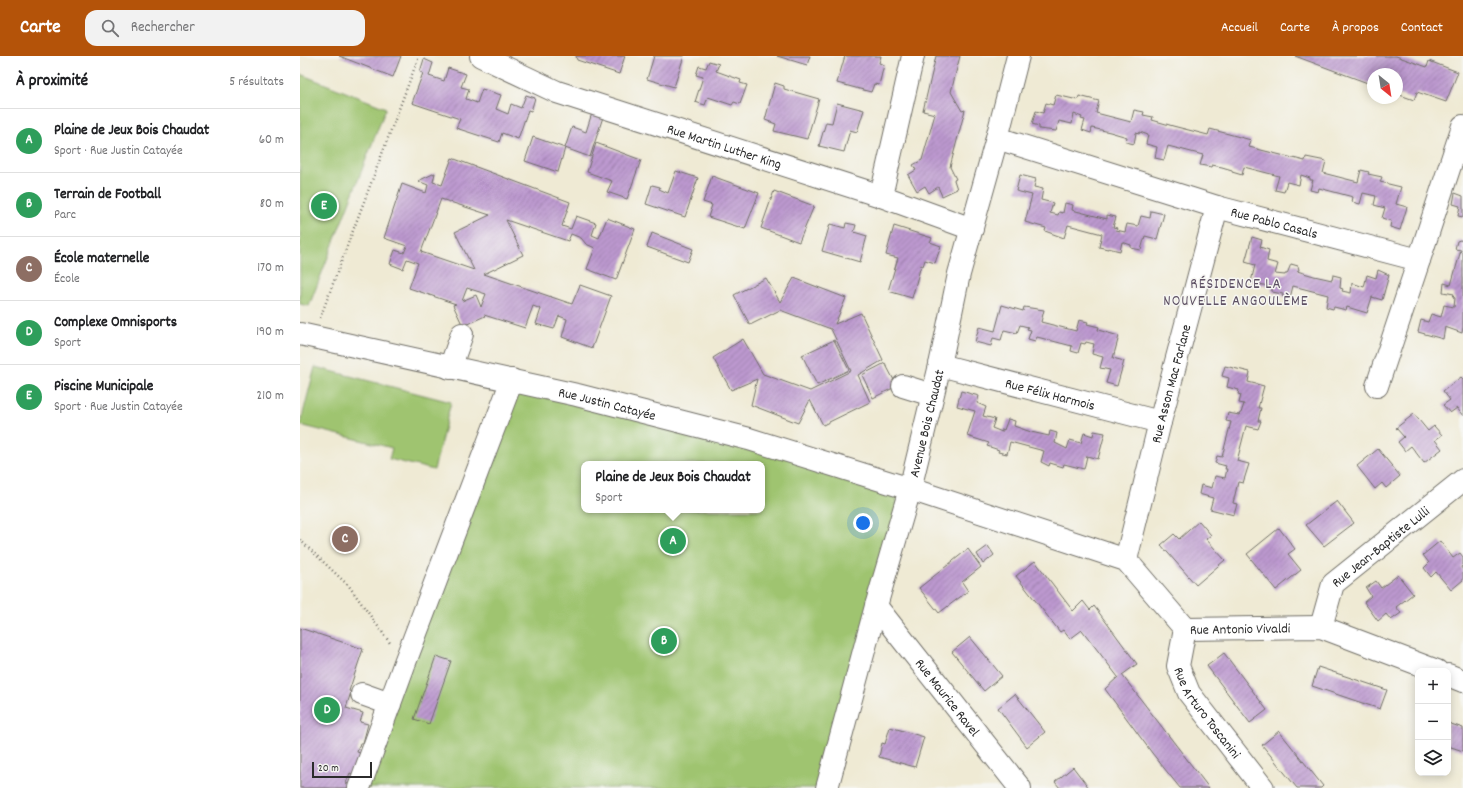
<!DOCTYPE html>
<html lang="fr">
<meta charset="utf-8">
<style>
body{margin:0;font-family:Dekko,sans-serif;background:#f2f2f2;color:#202124}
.controls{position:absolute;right:12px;bottom:12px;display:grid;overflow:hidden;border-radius:8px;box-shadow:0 2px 10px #0003}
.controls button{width:36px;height:36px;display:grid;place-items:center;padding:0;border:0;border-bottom:1px solid #e0e0e0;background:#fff;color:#202124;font:20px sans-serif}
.compass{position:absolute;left:1067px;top:12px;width:36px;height:36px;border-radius:50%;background:#fff;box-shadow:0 2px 10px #0003;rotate:150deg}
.scale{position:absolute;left:12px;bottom:10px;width:60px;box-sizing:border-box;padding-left:4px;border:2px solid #2b2b2b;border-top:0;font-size:11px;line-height:14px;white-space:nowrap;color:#2b2b2b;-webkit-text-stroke:3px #f6f6f2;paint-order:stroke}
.you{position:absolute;left:563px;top:467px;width:14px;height:14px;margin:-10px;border:3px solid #fff;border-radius:50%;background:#1a73e8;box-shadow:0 0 0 6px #1a73e833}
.badge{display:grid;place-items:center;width:26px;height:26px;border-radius:50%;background:#b45309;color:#fff;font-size:13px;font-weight:700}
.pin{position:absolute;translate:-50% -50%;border:2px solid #fff;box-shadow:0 1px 4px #0006}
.popup{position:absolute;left:281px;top:405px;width:184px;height:52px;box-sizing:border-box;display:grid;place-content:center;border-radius:8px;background:#fff;filter:drop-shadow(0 1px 3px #0005);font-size:13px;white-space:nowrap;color:#757577}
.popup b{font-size:15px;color:#202124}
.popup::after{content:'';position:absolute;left:50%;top:100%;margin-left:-8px;border:8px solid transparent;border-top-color:#fff}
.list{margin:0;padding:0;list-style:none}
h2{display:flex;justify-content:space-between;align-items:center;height:52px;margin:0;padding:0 16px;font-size:17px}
h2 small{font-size:13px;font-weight:400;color:#757577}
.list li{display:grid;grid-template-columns:26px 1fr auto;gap:12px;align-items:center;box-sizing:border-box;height:64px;padding:0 16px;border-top:1px solid #e0e0e0}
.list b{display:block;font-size:15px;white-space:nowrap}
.list p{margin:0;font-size:13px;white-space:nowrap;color:#757577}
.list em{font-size:13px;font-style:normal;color:#757577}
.icon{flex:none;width:22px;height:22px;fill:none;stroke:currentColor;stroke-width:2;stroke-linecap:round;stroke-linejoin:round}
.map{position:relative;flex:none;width:1163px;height:732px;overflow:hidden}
header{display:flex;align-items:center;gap:24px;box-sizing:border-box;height:56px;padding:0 20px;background:#b45309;color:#fff}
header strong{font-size:19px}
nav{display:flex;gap:22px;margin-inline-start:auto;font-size:14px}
.search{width:280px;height:36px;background:#f2f2f2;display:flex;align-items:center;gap:10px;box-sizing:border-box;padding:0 14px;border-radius:12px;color:#757577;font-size:15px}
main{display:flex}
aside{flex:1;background:#fff}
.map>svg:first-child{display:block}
.park{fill:#9fc46f;stroke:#65784d;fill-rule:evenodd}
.building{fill:url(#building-hatch);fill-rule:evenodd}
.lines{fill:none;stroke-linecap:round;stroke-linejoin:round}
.minor-casing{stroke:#706e66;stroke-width:24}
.path{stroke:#706e66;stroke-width:2.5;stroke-dasharray:1 3;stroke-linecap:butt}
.minor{stroke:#fff;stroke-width:22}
.labels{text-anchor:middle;stroke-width:3;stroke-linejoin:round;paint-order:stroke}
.street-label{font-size:14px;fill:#2b2b2b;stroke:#f6f6f2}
.neighbourhood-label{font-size:15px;letter-spacing:1px;fill:#5e5164;stroke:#f6f6f2}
</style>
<header>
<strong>Carte</strong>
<div class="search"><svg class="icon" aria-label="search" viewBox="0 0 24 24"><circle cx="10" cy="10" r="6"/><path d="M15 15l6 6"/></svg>Rechercher</div>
<nav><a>Accueil</a><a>Carte</a><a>À propos</a><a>Contact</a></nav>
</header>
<main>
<aside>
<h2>À proximité<small>5 résultats</small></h2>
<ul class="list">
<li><span class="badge" style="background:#2e9e5b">A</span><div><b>Plaine de Jeux Bois Chaudat</b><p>Sport · Rue Justin Catayée</p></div><em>60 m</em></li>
<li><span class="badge" style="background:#2e9e5b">B</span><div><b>Terrain de Football</b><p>Parc</p></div><em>80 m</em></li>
<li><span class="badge" style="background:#8d6e63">C</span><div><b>École maternelle</b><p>École</p></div><em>170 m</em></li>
<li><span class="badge" style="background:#2e9e5b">D</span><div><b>Complexe Omnisports</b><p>Sport</p></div><em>190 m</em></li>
<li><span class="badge" style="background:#2e9e5b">E</span><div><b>Piscine Municipale</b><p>Sport · Rue Justin Catayée</p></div><em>210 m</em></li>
</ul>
</aside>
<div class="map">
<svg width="1163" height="732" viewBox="0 0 1163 732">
<defs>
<pattern id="building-hatch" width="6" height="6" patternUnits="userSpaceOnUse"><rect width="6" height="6" fill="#bc98cf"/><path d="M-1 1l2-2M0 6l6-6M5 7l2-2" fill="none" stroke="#997ca8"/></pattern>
</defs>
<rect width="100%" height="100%" fill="#f6f6f2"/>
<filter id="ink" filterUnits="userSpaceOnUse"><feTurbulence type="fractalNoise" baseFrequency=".025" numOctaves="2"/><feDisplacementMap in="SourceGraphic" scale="8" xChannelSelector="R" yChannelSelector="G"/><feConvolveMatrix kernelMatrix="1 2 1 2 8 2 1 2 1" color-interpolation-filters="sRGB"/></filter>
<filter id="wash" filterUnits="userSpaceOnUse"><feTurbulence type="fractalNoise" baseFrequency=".012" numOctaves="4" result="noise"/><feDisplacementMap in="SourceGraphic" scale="16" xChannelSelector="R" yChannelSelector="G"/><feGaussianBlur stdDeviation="0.9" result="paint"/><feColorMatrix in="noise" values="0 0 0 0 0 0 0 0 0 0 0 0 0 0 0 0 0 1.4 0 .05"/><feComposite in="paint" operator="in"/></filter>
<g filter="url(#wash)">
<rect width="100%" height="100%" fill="#efead4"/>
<!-- park -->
<path class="park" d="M0 18 86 52 9 250 0 248Z
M15 311 151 346 134 414 89 403 92 392 0 369Z
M212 324 610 433 527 732H60ZM284 408H462V454H284Z"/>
<g id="blocks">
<!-- building -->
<path class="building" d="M39 0H101L93 21Z
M276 0H325L319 18 277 4Z
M354 0H384L374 31 347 23Z
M477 0H510L507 9Z
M545 0H581L579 7 584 9 579 29 574 28 571 36 537 27Z
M636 0H660L651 36 662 55 665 54 650 111 656 123 654 124 657 133 642 140 638 131 629 137 625 130 617 135 608 119 616 114 613 109 622 104 635 58 623 55Z
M995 0H1096L1127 11 1129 5 1158 16 1146 46 1117 36 1114 44 1097 38V18H1073V29Z
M124 3 133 7 129 20 144 25 148 12 166 18 161 31 169 33 166 43 177 47 182 33 201 39 196 53 208 58 211 48 221 52 226 39 235 42 231 55 228 54 218 83 202 77 199 86 156 72 160 63 112 47 123 17 120 16Z
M409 5 419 8 416 15 441 24 440 27 447 29 440 48 434 46 432 49 408 41 405 49 395 46 403 21 396 19 399 10 406 12Z
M475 27 484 30V33L519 43 507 83 474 75 476 68 465 64Z
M756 39 778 44 779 40 799 45 796 57 831 66 834 54 844 56 843 59 853 61 852 64 873 70 908 79 910 73 951 84 949 91 1005 105 1006 101 1026 105 1023 117 1058 126 1061 114 1069 116 1068 118 1082 121 1080 126 1101 131 1096 148 1107 151 1100 174 1090 171 1091 165 1082 162 1085 152 1074 149 1076 140 1063 137 1060 148 1052 146 1053 141 1019 132 1018 136 1010 134 1013 124H1010V122L1001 119 999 129 987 126 984 136 975 134 979 120 944 111 942 119 932 116V114L922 111 912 109 911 111 900 109 903 99 868 90 864 104 855 102 857 91 846 88 848 79 840 76 839 78 836 77 834 88 826 86 827 81 810 76 792 72 791 77 782 74 785 64 781 63 782 61 774 58 772 68 759 65 756 75 739 73V70L732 68 736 55 743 57 746 47 753 49Z
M537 47 564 54 557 76 550 74 544 96 519 90 526 66 532 67Z
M292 57 303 61 290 101 265 92 272 71 286 76Z
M233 81 265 92 258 116 225 105Z
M296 87 341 104 327 143 307 136 312 125 287 116Z
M152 102 270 146 262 170 271 173 276 160 296 167 292 179 299 182 307 162 335 173 316 224 287 213 295 192 286 188 281 182 271 178 268 185 206 164 223 199 184 218 272 248 280 229 311 240 292 292 262 281 267 263 259 260 254 273 236 268 241 253 233 250 225 272 184 259 185 260 163 270 153 249 156 248 109 232 118 207 107 203 103 213 90 208 95 194 104 197 107 190 84 182 102 128 126 137 128 129 118 125 135 117 133 126 142 129ZM141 143 190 159 155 176 174 214 121 196ZM167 232 186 238 181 251 176 239 162 245Z
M376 115 398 122 385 161 346 148 352 129 360 131 359 133 368 137Z
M720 119 736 123 734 131 743 133 741 144 753 147 750 157 758 159 759 156 763 157 765 147 773 149 772 154 807 163V159L816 161 813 171 817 172 816 174 825 176 827 168 838 170 841 160 850 162 851 155 864 158 857 183 845 180 841 194 831 192V189L822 186 820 195 808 192V193L799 191 802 178 768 169 764 182 745 175 746 172 725 166 732 139 716 135Z
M412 120 459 137 445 173 408 161 412 149 403 146Z
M474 135 514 150 499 186 461 172Z
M1155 137 1163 140V161L1158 160 1160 150 1153 148Z
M546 167 556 169 554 176 567 180 560 206 522 195 530 168 545 172Z
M594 170 632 182 630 186 641 190 635 207 625 204 623 210 621 209 612 242 588 235 598 202 586 199Z
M352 177 393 193 388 206 347 191Z
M952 181 962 184 960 191 969 194 967 205 978 208 975 218 985 219V218H987L991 208 998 210 999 214 997 215 1014 220 1032 224 1033 219 1041 221 1040 232 1043 233 1042 235 1051 237 1052 227 1064 231 1067 219 1076 222 1078 214 1089 219 1082 244 1072 241 1067 257 1047 251 1046 254 1034 251 1033 253 1026 251 1028 239 993 230 990 242 982 240 983 238 972 236V231L951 226 955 209 945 206Z
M1160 184 1163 185V271L1162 277 1145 271 1143 283 1118 276 1121 264 1128 266 1131 258 1141 261 1144 249 1154 251 1155 242 1153 241 1154 238 1143 236 1144 227 1151 229 1161 194 1155 193 1157 185Z
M466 222 480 246 494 222 546 242 535 268 561 257 583 304 558 319 570 346 523 369 510 344 498 367 451 349 457 323 431 334 413 302 443 283 463 318 510 335 551 315 531 273 480 254 450 269 434 239Z
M702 249 723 255 724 251 744 254 741 266 776 275 779 264 788 266 787 268 799 271 798 274 819 280 813 302 824 305 817 330 806 327 810 314 800 312 803 301 792 298 794 288 786 286 785 288 781 287 778 297 771 295 772 290 737 281 735 285 728 283 731 274 727 273 728 271 720 269 717 277 704 274 701 284 693 282 691 290 675 286 679 271 695 275Z
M534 284 549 314 517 329 502 299Z
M585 307 597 330 573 342 562 319Z
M925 310 950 316 948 326 964 330 958 352H961L958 365H961L958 373 946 370 937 405 949 408 943 427 938 426 933 447 937 448 934 459 910 453 913 442 899 438 901 429 912 432 915 420 925 422 927 413H925L926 410 915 407 917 400 922 401 931 366 926 365 928 357 939 359 940 357H941L944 348 939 347 941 339 938 338 939 334 927 331 929 322 922 320Z
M1161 321 1163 323V360L1157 352 1150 357 1143 349 1150 344 1143 335Z
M661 335 679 340 677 347 686 351 683 360 695 363 692 372 702 376V373L704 374 708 363 715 365 714 370 731 376 749 380 750 375 757 377 755 387 767 393 770 384 781 387 784 377 793 380 794 375 805 377 798 403 787 400 784 413 764 408 763 411 750 407 749 410 741 406 744 395 710 386 707 398 698 396 699 394 687 390 689 387 667 380 675 355 657 350Z
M1114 358 1128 375 1134 370 1142 379 1135 384 1142 393 1124 407 1111 390 1105 395 1098 386 1104 381 1096 372Z
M1078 393 1100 420 1086 432 1082 427 1075 433 1057 410Z
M1037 445 1054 467 1024 490 1006 469Z
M899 465 911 479 906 483 925 504 896 529 861 489 874 478 879 483Z
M979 472 995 493 988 498 1001 514 976 534 947 498Z
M1140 485 1153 502 1160 497 1163 501V509L1161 511 1163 514V524L1151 534 1136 516 1131 521 1124 512 1129 507 1123 499Z
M688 490 694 499 683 508 677 498Z
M668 493 681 511 662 526 668 535 639 557 619 532Z
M735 505 773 555 783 545 790 554 794 550 815 578 837 608 822 619 909 732H880L852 697 805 633 818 621 782 574 770 583 763 574 760 576 716 520Z
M1098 519 1113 538 1096 551 1101 557 1091 564 1086 558 1078 565 1064 546 1071 540 1066 532 1076 525 1081 532Z
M0 572 63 593 49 635 51 636 46 652 63 657 60 666 68 668 63 687H60L57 696 62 698 55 719 50 717 46 727 50 729 49 732H0Z
M670 581 702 620 684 635 652 596Z
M924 597 967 654 950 667 907 610Z
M136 600 151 605 129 668 114 663Z
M1018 611 1087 634 1080 653 1012 630Z
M715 638 745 676 727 691 698 652Z
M1148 667 1163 672V695L1148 690Z
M590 671 624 681 615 711 579 701 582 687 585 688Z
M979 675 1023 730 1021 732H997L962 689Z
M773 711 789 732H760L755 726Z"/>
</g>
</g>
<g filter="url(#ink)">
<use href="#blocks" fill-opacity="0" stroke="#706e66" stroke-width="1"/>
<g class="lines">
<defs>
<g id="minor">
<path id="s1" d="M181 0 257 36 581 140 672 173"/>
<path id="s2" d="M697 82 917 151 1119 204 1163 70"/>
<path d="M581 140 613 0"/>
<path id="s3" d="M0 278 277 339 449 383 610 433 826 504 885 573 1021 571 1137 615"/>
<path id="s4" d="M640 309 860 366"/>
<path d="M150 312 162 278"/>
<path d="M603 330 632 339"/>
<path d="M1077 330 1119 204"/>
<path id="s5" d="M826 504 860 366 917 151"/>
<path id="s6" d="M576 550 720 732"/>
<path id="s7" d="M1021 571 1033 528 1163 424"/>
<path id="s8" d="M885 573 878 610 889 637 963 732"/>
<path d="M1148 619 1163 625"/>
<path d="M62 638 90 648"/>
<path d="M59 732 104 609 212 324"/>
<path id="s9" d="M527 732 576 550 610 433 640 309 659 218 697 82 718 0"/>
</g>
</defs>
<!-- minor casing -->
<use href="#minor" class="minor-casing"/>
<!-- path -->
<path class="path" d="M20 262 119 0
M0 484 49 530 90 587"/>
<!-- minor -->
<use href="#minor" class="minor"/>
</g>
</g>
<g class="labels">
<!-- street labels -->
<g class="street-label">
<text dy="5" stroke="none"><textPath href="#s1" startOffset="260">Rue Martin Luther King</textPath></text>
<text dy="5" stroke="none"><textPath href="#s2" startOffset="290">Rue Pablo Casals</textPath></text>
<text dy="5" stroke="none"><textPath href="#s5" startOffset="182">Rue Asson Mac Farlane</textPath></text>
<text dy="5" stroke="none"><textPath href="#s4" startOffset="114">Rue Félix Harmois</textPath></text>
<text dy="5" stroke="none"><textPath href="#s3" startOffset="315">Rue Justin Catayée</textPath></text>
<text dy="5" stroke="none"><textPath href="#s9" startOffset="378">Avenue Bois Chaudat</textPath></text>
<text dy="5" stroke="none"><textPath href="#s7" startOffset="105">Rue Jean-Baptiste Lulli</textPath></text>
<text dy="5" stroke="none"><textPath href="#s3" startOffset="1003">Rue Antonio Vivaldi</textPath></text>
<text dy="5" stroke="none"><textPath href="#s6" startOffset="116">Rue Maurice Ravel</textPath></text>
<text dy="5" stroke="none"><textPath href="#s8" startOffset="93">Rue Arturo Toscanini</textPath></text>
</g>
<!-- neighbourhood labels -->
<g class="neighbourhood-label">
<text x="936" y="232">RÉSIDENCE LA<tspan x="936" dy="17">NOUVELLE ANGOULÈME</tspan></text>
</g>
</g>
</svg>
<div class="controls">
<button>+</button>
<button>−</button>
<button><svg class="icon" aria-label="layers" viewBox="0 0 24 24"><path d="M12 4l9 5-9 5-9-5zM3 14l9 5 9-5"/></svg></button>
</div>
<svg class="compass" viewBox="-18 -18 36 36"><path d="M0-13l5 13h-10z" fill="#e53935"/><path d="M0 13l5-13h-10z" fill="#757577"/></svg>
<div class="scale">20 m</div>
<div class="you"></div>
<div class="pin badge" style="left:373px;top:485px;background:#2e9e5b">A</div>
<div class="popup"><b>Plaine de Jeux Bois Chaudat</b>Sport</div>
<div class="pin badge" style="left:364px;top:585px;background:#2e9e5b">B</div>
<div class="pin badge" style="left:45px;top:483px;background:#8d6e63">C</div>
<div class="pin badge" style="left:27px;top:654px;background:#2e9e5b">D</div>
<div class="pin badge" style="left:24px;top:150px;background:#2e9e5b">E</div>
</div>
</main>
